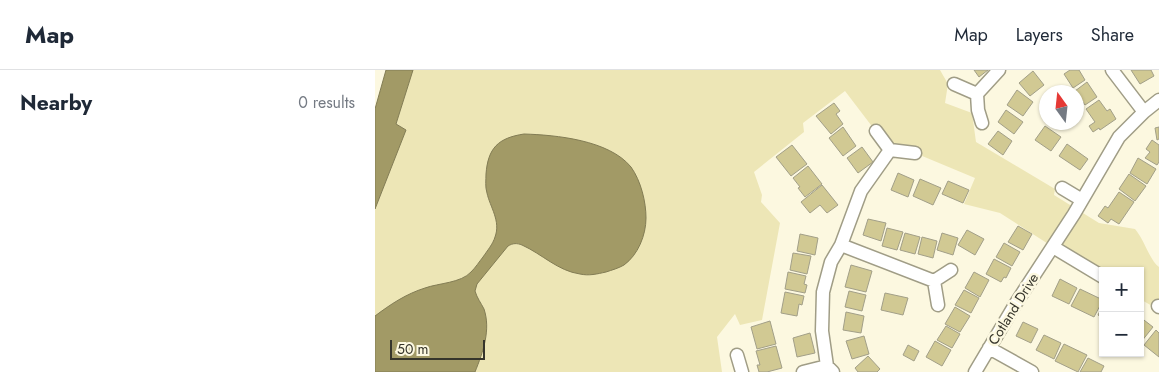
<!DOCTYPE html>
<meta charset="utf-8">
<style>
body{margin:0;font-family:Jost,sans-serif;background:#f2f2f3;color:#1f2937}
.controls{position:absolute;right:15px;bottom:15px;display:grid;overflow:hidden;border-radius:0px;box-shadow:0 1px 4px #0004}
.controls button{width:45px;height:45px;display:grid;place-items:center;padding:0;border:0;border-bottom:1px solid #e0e1e3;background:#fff;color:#1f2937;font:25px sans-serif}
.compass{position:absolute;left:664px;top:15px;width:45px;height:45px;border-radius:50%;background:#fff;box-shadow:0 1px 4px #0004;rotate:345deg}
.scale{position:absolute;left:15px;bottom:12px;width:95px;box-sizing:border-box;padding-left:5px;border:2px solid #36352b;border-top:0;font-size:14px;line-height:18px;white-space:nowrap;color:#36352b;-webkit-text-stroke:4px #fcf8e0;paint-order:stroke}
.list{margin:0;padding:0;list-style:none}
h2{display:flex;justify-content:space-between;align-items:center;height:65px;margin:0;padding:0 20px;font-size:21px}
h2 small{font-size:16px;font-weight:400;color:#747a83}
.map{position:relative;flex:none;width:784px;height:302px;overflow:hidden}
header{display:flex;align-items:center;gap:30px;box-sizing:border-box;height:70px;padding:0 25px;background:#fff;border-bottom:1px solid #e0e1e3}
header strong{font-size:24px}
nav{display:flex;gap:28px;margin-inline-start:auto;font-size:18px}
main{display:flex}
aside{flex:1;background:#fff}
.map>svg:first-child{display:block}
.green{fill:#ede6b6}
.water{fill:#a29a66;stroke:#827c54}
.building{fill:#d1c993;stroke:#a29f88}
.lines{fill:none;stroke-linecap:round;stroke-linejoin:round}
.street-casing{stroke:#a09d86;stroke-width:15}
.street{stroke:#fff;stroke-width:12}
.labels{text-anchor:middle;stroke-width:5;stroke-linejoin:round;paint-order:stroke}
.street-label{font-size:14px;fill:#36352b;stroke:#fcf8e0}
</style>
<header>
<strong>Map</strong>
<nav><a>Map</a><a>Layers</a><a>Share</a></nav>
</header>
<main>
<aside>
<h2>Nearby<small>0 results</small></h2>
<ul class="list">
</ul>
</aside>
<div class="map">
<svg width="784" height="302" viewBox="0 0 784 302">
<rect width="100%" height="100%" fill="#fcf8e0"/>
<!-- green -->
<path class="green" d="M38 0H565L573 14 570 33 597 43 601 72 680 119 679 125 724 153 760 159C769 169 775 191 784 197V240L765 229V201H728L678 177 625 143 589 134 600 108 540 83 515 80 470 21 428 53 429 62 379 102 387 125 386 132 405 153 387 250 365 255 360 244 342 267 347 302H0V139L31 60 21 54Z"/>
<!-- water -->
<path class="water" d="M11 0H38L21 54 31 60 0 139V39Z
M149 64C181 65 234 70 256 97 266 111 271 132 271 148 271 165 263 185 249 195 244 198 237 200 231 202 222 204 214 206 205 204 183 201 167 184 147 175 142 173 138 173 133 176L102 214 100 221C102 228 106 233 109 239 116 260 108 282 100 302H0V246C16 234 31 224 50 218 64 213 86 213 96 202 101 197 104 192 108 187 112 181 118 174 120 167 126 151 115 137 112 123 110 117 111 110 111 104 113 78 123 68 149 64Z"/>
<!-- building -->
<path class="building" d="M599 0H613L604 7Z
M695 0H704L710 10 698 18 689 4Z
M756 0H776L779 6 765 14Z
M658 1 669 15 655 26 644 13Z
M712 12 722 27 710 35 700 21Z
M642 20 658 32 648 46 632 35Z
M724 30 732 41 735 39 741 49 725 60 724 58 718 62 714 56 720 52 711 39Z
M459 33 465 41 461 44 468 54 456 64 441 46Z
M631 40 648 52 639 64 623 52Z
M670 56 686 67 676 81 660 70Z
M468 57 481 76 468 86 454 68Z
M784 57V69L782 70 780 58Z
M623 61 637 71 628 85 613 74Z
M777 70 784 75V92L782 95 770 88 775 82 771 79Z
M692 74 713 89 705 100 684 86Z
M417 75 432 94 416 106 401 87Z
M487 77 498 92 483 103 472 88Z
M763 88 781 99 772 114 755 103Z
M433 96 447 114 430 127 423 118 425 117 418 108Z
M523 103 539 110 533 127 516 120Z
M754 104 771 116 760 131 744 119Z
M545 109 566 118 558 135 538 126Z
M573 111 594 120 588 133 567 124Z
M447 115 463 135 452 143 445 135 435 143 426 132Z
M744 122 759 132 744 154 736 149 733 153 723 146 730 136 733 138Z
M493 149 511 153 506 171 488 165Z
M643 156 657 164 648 180 633 172Z
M512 158 528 162 522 180 507 176Z
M592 160 609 169 600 185 583 175Z
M530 163 545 167 540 184 525 180Z
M567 163 583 168 578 185 562 180Z
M425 164 443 168 440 185 422 181Z
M547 167 562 171 558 188 543 184Z
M629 173 645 182 637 196 621 187Z
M418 183 436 186 432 204 415 200Z
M619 189 636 198 631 208 629 207 626 212 611 204Z
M476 195 497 201 491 222 470 217Z
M413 202 431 206 429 214 432 215 430 223 410 219Z
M599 202 614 210 605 227 590 218Z
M685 209 702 218 694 234 677 226Z
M705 219 728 230 719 247 696 236Z
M589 220 604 228 596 243 580 235Z
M474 221 491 225 487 241 470 237Z
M410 222 429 226 427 235 424 234 422 246 406 243Z
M510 223 533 228 528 245 506 240Z
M728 235V248L723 245Z
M580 237 595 246 585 262 570 254Z
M471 242 489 246 486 263 468 260Z
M765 247 778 257 766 272H765Z
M395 251 401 274 382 279 376 257Z
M648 252 663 259 656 273 641 266Z
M571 256 585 264 577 278 562 270Z
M781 260 784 263V287L769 275Z
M435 263 440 283 422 287 418 268Z
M669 265 686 273 679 289 661 280Z
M489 266 494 284 477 289 471 271Z
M560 271 576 280 567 296 551 287Z
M689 274 712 285 703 302 680 291Z
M533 275 544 281 539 291 528 285Z
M401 276 407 298 392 302H384L382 295H385L381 281Z
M493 286 505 299 502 302H483L480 298Z
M713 288 729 296 726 302H705Z"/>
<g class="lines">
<defs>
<path id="street" d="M737 0 769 42
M579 14 602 24
M607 53 603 40 602 24 624 0
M515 80 540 83
M687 118 707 130
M466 175 559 211 576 200
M678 177 728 207
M559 211 563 235
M783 236 784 237
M614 278 657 302
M362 285 367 302
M428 302 452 296
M458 302 452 296 447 261 448 222 456 192 466 175 486 121 515 80 501 61
M600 302 641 233 699 144 744 67 769 42 784 30"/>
</defs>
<!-- street casing -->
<use href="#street" class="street-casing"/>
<!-- street -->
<use href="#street" class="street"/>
</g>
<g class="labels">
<!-- street labels -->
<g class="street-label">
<text transform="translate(638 239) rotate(-58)" y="5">Cotland Drive</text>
</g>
</g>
</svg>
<div class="controls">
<button>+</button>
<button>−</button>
</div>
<svg class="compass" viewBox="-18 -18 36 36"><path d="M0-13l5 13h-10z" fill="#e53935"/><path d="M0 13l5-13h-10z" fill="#747a83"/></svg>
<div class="scale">50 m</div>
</div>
</main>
